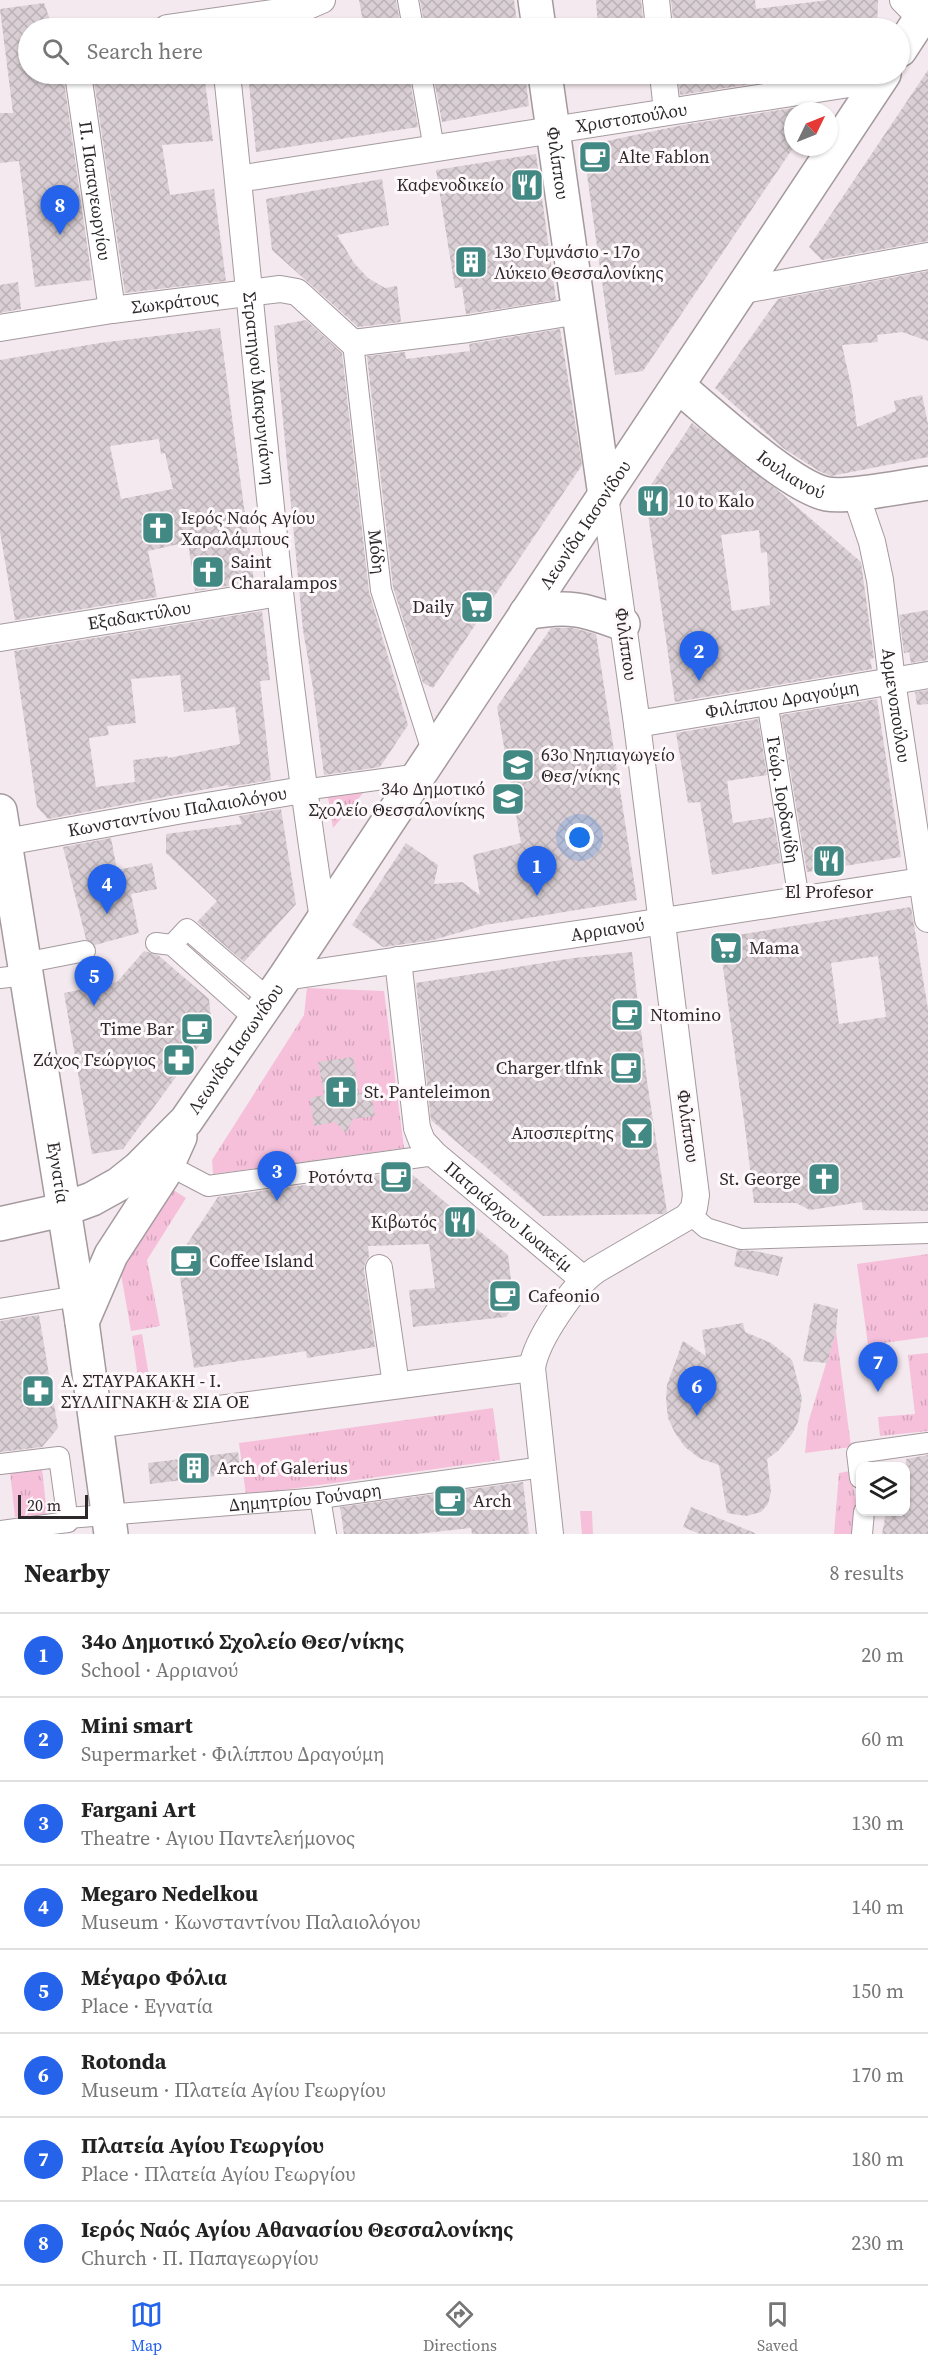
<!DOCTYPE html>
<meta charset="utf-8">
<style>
body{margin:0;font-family:"Source Serif 4",serif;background:#f2f2f2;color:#222}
.controls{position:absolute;right:18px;bottom:18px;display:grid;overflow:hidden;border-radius:12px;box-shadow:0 2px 4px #0004}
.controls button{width:54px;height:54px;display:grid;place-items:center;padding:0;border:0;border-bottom:2px solid #e0e0e0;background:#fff;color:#222;font:30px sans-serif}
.compass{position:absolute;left:784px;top:102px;width:54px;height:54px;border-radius:50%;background:#fff;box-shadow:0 2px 4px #0004;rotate:47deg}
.scale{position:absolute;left:18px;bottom:15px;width:70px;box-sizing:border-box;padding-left:6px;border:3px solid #2d292b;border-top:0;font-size:16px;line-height:21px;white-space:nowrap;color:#2d292b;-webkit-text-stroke:4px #fef8fb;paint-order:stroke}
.you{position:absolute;left:580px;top:838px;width:21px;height:21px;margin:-15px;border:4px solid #fff;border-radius:50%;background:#1a73e8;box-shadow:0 0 0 9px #1a73e833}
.badge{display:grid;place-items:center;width:39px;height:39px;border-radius:50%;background:#2563eb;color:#fff;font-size:20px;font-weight:700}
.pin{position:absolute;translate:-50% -50px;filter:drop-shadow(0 2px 3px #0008)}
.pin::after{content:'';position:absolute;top:32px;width:21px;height:18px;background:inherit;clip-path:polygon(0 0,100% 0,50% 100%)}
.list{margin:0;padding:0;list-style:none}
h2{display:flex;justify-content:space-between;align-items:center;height:78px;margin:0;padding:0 24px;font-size:26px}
h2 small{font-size:20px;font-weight:400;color:#767676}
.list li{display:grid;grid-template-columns:39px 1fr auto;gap:18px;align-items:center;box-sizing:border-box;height:84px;padding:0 24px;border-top:2px solid #e0e0e0}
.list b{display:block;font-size:22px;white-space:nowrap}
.list p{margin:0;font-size:20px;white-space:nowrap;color:#767676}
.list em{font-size:20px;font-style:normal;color:#767676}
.icon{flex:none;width:33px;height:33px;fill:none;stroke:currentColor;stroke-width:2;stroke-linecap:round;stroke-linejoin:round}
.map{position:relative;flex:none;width:928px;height:1534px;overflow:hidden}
.search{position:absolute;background:#fff;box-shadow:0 2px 4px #0004;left:18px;right:18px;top:18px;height:66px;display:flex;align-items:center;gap:15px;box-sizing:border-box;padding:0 21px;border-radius:33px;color:#767676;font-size:22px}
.sheet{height:750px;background:#fff}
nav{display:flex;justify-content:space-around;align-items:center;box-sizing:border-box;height:84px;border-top:2px solid #e0e0e0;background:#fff;font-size:16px;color:#767676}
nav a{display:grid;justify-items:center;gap:3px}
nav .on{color:#2563eb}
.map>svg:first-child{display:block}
.grass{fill:url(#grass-tufts)}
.building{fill:url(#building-cross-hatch);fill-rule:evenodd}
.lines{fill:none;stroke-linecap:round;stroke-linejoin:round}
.pedestrian-casing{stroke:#a49a9e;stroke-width:22}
.minor-casing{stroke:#a49a9e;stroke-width:28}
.tertiary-casing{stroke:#a49a9e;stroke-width:36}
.secondary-casing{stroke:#a49a9e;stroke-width:36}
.primary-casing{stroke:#a49a9e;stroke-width:36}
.pedestrian{stroke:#fff;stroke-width:20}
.minor{stroke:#fff;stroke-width:26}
.tertiary{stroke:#fff;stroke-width:33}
.secondary{stroke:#fff;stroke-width:33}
.primary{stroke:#fff;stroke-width:33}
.labels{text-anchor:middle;stroke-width:6;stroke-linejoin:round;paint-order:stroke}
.street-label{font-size:18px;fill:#2d292b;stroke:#fef8fb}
.poi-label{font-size:18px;fill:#2d292b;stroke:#fef8fb;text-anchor:start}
</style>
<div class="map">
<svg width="928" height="1534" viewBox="0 0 928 1534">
<defs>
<pattern id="grass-tufts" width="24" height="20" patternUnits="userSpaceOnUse" patternTransform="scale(1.5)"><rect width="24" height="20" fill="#f6c0db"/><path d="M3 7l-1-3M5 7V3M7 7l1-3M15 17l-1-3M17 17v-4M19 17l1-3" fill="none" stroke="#d3a5bc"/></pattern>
<pattern id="building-cross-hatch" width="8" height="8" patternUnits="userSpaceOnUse" patternTransform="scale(1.5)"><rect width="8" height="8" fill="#d9cfd4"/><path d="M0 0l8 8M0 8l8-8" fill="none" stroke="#bbb2b6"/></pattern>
</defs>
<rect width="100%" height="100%" fill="#f4e9ee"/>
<!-- grass -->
<path class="grass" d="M370 785 333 828 327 791Z
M307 988 384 991 404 1148 213 1174 212 1160 304 1015Z
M167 1186 186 1198 147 1260 160 1326 131 1331 118 1257Z
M928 1254V1337L868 1345 857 1264Z
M836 1331 851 1447 805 1453 808 1423Z
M142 1334 149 1376 138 1378 132 1336Z
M928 1353V1431L880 1436 878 1417 915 1414 908 1355Z
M493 1408 500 1460 246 1495 239 1443Z
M42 1469 47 1514 15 1517 10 1472Z
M850 1471 856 1501 854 1534H834L839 1473Z
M580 1511H592L593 1534H582Z"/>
<!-- building -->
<path class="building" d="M359 0H396L401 28H364Z
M420 0H514L518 28H425Z
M596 0H641L644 28H598Z
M671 0H755L756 9 829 0H878L877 28H674Z
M44 3 53 28H28V74H63L92 280 35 287 19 161 0 163V113H13L0 9Z
M928 70V241L822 260 809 247Z
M93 74H204L213 141 162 145 170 195 214 189 226 281 125 293Z
M248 74H409L418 127 256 152Z
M433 74H525L529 106 442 122Z
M678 74H797V77L680 95Z
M799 107 800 111H793V148L643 371 615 375 583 146 683 125Z
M536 154 556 300 466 314 462 287 455 288 436 170Z
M382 179 389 225 337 235 354 263 368 278 385 288 397 286 401 322 358 327 272 250 266 199Z
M928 271V341L902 332 877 335 878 342 842 345 852 390 857 427 896 411 894 401 922 395 928 424V457L831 476 819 471 783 448 715 388 778 299Z
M18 282 21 309 0 313V285Z
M306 320 342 353 369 592 408 725 380 767 324 775 313 688 303 630 274 326Z
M220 328 254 582 195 591 188 542 148 551 157 597 15 620 0 532V360L100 343ZM159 439 161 454 165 453 173 489 121 499 110 446Z
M560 329 582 465 433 688 423 683 393 587 367 356 405 352 406 359 470 351 469 344Z
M692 423 775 488 861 562 874 658 870 659 872 669 675 702 645 494ZM759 530 761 553 767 552 770 605 732 611 721 535Z
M928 610V660L911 663 909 652 904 653 899 615Z
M262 611 270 680 260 681 271 780 229 787 228 785 48 819 37 807 14 651ZM180 675 184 712 235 707 240 744 168 758 167 756 133 760 135 782 96 787 89 738 109 735 107 726 136 723 131 679Z
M551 628H573L596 634 637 900 485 925 433 940 383 947 352 925 406 843 438 865 434 884 462 882 480 895 473 855 521 843 497 707Z
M928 690V704L917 705 915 692Z
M877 699 901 857 807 872 781 715Z
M758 719 767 775 727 781 733 823 773 817 781 863 712 875 700 802 688 803 676 733Z
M281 809 296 904 244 962 197 922 217 901 166 853V834L242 824 239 816Z
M111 838 117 870 152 863 157 889 131 894 139 933 95 945 86 939 63 847Z
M911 907 928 1009V1211L863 1210 862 1202 810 1210 796 1203H754L746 1135 719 938ZM878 956 886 1017 839 1024 831 963Z
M144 951 158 955 209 999 212 1028 123 1149 92 1154 64 993 117 982Z
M632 952 647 1081 667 1212 663 1214 543 1216 431 1120 416 983 574 958Z
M353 1057 359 1093 371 1092 375 1116 353 1119 346 1133 335 1122 314 1126 310 1098 324 1095 318 1062Z
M408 1171 508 1255 514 1305 506 1317 413 1327 409 1290 435 1288 429 1244 368 1246 369 1257 365 1263 364 1270 375 1347 307 1358 306 1351 194 1368 177 1259 218 1197Z
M737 1250 755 1251 783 1257 778 1276 734 1266Z
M814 1303 838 1309 836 1331 827 1363 803 1361Z
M39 1315 58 1428 42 1447 0 1452V1321Z
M743 1323 745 1332 771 1343 792 1360 802 1398 798 1422 792 1434 778 1451 767 1459 771 1492 768 1504 761 1512 746 1516 727 1513 719 1465 699 1458 685 1447 675 1433 668 1418 666 1399 667 1385 683 1341 706 1356 702 1330Z
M238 1452 241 1473 150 1484 148 1463Z
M928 1455V1534H882L886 1512H906V1459Z
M523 1482 529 1534H472L471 1528 415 1534H344L340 1507Z
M691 1507 755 1533V1534H700L683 1527Z"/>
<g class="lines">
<defs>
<g id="pedestrian">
<path d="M408 0 413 28"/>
<path d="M421 74 434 149"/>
<path id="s1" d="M353 343 381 590 433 754"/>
<path id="s2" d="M767 701 799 900"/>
<path d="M303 790 420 774"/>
<path d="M156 943 172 945 255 1019"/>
<path d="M172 945 187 929 269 999"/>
<path d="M24 963 85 951"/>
<path d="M0 978 26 975"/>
<path d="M168 1165 208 1186 435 1155"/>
<path d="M690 1214 706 1228 741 1239 928 1233"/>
<path d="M0 1309 77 1296"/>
<path d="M0 1464 59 1457 68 1522 0 1531"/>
<path d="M860 1478 857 1453 928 1443"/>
<path d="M320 1498 326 1534"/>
<path id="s3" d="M68 1518 320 1498 543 1467"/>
<path d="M862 1534 864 1512"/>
</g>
<g id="minor">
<path d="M656 0 659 28"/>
<path d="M903 0 921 18"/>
<path d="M167 28 301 9 322 0"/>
<path id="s4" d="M78 74 112 310"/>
<path id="s5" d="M227 74C257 355 279 638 323 919"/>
<path d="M663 74 667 111"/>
<path id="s6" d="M238 179 881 79"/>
<path d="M739 291 928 256"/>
<path id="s7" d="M0 328 112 310 280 289 297 292 353 343 468 329 579 311"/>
<path id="s8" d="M855 492 872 542 880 580 892 681 928 919"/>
<path id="s9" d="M0 638 279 593"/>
<path id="s10" d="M637 724 928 675"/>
<path id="s11" d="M6 842 177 811 303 790"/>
<path id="s12" d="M398 960 417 1128 422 1141 435 1155 583 1279"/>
<path id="s13" d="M285 977 625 927 928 880"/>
<path d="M379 1268 396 1385"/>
<path d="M95 1425 532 1368"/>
<path d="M550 1534 532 1368C536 1340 573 1286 596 1270L687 1217 694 1208 696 1195 637 724 605 496"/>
</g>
<g id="tertiary">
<path d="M535 0 539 28"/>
<path id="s14" d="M545 74 605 496"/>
<path id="s15" d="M678 386C710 412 790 487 827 494 847 498 905 486 928 483"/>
</g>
<g id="secondary">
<path d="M900 50 928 7"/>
<path d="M526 613C568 605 584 609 623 624"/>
<path id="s16" d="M0 1224 62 1210 92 1199 119 1184 139 1168 186 1121 285 977 884 74"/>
<path d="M82 1322 111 1255 163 1175 180 1137"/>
</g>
<g id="primary">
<path id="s17" d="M0 811 82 1322 111 1534"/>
</g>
</defs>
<!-- pedestrian casing -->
<use href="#pedestrian" class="pedestrian-casing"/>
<!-- minor casing -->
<use href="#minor" class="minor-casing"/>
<!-- tertiary casing -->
<use href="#tertiary" class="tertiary-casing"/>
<!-- secondary casing -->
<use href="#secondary" class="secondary-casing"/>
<!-- primary casing -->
<use href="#primary" class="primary-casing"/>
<!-- pedestrian -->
<use href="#pedestrian" class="pedestrian"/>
<!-- minor -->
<use href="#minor" class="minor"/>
<!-- tertiary -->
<use href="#tertiary" class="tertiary"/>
<!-- secondary -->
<use href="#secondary" class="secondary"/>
<!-- primary -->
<use href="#primary" class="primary"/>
</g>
<!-- icons -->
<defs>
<symbol id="cafe-square" viewBox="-11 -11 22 22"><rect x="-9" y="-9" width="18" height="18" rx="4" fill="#428984" stroke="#fef8fb"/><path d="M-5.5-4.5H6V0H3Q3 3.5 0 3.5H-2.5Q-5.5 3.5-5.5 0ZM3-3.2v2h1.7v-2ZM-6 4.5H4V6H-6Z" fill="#fff"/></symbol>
<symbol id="restaurant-square" viewBox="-11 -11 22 22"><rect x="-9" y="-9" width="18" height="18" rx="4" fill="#428984" stroke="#fef8fb"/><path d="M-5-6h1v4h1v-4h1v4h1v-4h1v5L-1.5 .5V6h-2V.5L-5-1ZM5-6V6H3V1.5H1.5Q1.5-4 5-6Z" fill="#fff"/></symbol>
<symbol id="building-square" viewBox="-11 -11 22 22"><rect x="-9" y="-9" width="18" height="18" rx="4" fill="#428984" stroke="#fef8fb"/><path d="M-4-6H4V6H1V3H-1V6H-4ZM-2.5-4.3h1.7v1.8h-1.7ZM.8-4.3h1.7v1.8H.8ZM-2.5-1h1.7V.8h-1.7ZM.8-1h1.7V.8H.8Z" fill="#fff"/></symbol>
<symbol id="church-square" viewBox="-11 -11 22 22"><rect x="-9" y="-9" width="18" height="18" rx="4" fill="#428984" stroke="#fef8fb"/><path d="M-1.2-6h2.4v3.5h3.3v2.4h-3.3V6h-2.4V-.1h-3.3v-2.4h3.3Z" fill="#fff"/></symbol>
<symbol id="supermarket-square" viewBox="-11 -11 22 22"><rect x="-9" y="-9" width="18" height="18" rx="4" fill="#428984" stroke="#fef8fb"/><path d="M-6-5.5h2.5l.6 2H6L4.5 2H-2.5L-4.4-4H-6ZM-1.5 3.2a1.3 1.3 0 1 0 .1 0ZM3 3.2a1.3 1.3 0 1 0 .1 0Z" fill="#fff"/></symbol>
<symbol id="school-square" viewBox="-11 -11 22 22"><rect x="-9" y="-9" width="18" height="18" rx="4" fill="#428984" stroke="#fef8fb"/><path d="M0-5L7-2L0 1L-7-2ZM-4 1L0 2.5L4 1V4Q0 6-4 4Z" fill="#fff"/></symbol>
<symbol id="pharmacy-square" viewBox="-11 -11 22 22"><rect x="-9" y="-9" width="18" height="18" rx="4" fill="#428984" stroke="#fef8fb"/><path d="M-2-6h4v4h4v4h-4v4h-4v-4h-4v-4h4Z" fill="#fff"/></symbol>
<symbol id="bar-square" viewBox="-11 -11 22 22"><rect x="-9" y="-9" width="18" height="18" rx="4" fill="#428984" stroke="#fef8fb"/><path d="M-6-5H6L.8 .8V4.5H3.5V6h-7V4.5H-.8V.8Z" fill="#fff"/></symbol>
</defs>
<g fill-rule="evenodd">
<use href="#cafe-square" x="576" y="138" width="38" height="38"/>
<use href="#restaurant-square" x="508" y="166" width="38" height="38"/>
<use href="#building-square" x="452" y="243" width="38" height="38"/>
<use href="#restaurant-square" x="634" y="482" width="38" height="38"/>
<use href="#church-square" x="139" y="509" width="38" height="38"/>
<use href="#church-square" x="189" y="553" width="38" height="38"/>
<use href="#supermarket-square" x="458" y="588" width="38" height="38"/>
<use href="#school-square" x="499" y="746" width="38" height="38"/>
<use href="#school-square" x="489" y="780" width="38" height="38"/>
<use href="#restaurant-square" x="810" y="842" width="38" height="38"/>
<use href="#supermarket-square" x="707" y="929" width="38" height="38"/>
<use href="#cafe-square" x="608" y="996" width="38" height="38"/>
<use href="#cafe-square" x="178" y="1010" width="38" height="38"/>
<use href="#pharmacy-square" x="160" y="1041" width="38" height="38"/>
<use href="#cafe-square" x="607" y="1049" width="38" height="38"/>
<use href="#church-square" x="322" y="1073" width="38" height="38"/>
<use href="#bar-square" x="618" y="1114" width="38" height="38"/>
<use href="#cafe-square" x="377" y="1158" width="38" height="38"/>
<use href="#church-square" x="805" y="1160" width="38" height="38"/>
<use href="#restaurant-square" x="441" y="1203" width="38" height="38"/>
<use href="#cafe-square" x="167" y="1242" width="38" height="38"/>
<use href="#cafe-square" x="486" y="1277" width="38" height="38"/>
<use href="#pharmacy-square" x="19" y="1372" width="38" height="38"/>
<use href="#building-square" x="175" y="1449" width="38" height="38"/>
<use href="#cafe-square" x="431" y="1482" width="38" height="38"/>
</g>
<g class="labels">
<!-- street labels -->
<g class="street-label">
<text dy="6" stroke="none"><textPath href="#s6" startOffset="398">Χριστοπούλου</textPath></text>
<text dy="6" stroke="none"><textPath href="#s14" startOffset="90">Φιλίππου</textPath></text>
<text dy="6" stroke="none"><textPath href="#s4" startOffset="118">Π. Παπαγεωργίου</textPath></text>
<text dy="6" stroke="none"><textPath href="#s7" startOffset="177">Σωκράτους</textPath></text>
<text dy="6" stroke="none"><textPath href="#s5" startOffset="316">Στρατηγού Μακρυγιάννη</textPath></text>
<text dy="6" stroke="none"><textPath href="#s15" startOffset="144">Ιουλιανού</textPath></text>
<text dy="6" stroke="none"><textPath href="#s16" startOffset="936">Λεωνίδα Ιασονίδου</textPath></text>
<text dy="6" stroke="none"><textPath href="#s1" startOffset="210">Μόδη</textPath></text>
<text dy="6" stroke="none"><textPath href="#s9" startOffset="141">Εξαδακτύλου</textPath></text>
<text transform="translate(626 644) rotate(82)" y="6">Φιλίππου</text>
<text dy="6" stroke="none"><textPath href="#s10" startOffset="147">Φιλίππου Δραγούμη</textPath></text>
<text dy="6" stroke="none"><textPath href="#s8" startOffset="218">Αρμενοπούλου</textPath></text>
<text dy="6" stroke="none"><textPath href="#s2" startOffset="100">Γεώρ. Ιορδανίδη</textPath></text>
<text dy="6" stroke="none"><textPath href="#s11" startOffset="174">Κωνσταντίνου Παλαιολόγου</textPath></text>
<text dy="6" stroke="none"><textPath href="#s13" startOffset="326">Αρριανού</textPath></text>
<text dy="6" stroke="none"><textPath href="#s16" startOffset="306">Λεωνίδα Ιασωνίδου</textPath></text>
<text transform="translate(688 1126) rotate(82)" y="6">Φιλίππου</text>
<text dy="6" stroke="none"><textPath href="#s17" startOffset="366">Εγνατία</textPath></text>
<text dy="6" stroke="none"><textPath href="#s12" startOffset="298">Πατριάρχου Ιωακείμ</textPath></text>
<text dy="6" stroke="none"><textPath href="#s3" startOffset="238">Δημητρίου Γούναρη</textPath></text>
</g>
<!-- poi labels -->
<g class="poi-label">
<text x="618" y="163">Alte Fablon</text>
<text x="504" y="191" text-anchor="end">Καφενοδικείο</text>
<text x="494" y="258">13ο Γυμνάσιο - 17ο<tspan x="494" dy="21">Λύκειο Θεσσαλονίκης</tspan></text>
<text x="676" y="507">10 to Kalo</text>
<text x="181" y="524">Ιερός Ναός Αγίου<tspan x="181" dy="21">Χαραλάμπους</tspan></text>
<text x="231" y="568">Saint<tspan x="231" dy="21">Charalampos</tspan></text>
<text x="454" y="613" text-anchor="end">Daily</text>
<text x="541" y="761">63ο Νηπιαγωγείο<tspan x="541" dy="21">Θεσ/νίκης</tspan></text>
<text x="485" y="795" text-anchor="end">34ο Δημοτικό<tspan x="485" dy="21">Σχολείο Θεσσαλονίκης</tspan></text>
<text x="829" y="898" text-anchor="middle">El Profesor</text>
<text x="749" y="954">Mama</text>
<text x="650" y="1021">Ntomino</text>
<text x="174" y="1035" text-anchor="end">Time Bar</text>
<text x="156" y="1066" text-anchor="end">Ζάχος Γεώργιος</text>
<text x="603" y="1074" text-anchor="end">Charger tlfnk</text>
<text x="364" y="1098">St. Panteleimon</text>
<text x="614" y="1139" text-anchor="end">Αποσπερίτης</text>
<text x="373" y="1183" text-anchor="end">Ροτόντα</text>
<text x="801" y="1185" text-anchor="end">St. George</text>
<text x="437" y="1228" text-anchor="end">Κιβωτός</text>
<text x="209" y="1267">Coffee Island</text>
<text x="528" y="1302">Cafeonio</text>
<text x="61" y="1387">Α. ΣΤΑΥΡΑΚΑΚΗ - Ι.<tspan x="61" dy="21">ΣΥΛΛΙΓΝΑΚΗ &amp; ΣΙΑ ΟΕ</tspan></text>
<text x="217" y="1474">Arch of Galerius</text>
<text x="473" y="1507">Arch</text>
</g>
</g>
</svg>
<div class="controls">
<button><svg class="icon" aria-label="layers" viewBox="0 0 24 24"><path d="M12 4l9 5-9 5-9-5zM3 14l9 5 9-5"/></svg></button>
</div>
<svg class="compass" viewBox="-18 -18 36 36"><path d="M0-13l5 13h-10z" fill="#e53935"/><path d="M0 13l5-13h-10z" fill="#767676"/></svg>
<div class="scale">20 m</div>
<div class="you"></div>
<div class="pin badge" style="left:537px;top:896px">1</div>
<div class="pin badge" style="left:699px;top:681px">2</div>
<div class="pin badge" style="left:277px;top:1201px">3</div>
<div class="pin badge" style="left:107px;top:914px">4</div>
<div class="pin badge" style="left:94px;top:1006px">5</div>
<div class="pin badge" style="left:697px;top:1416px">6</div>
<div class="pin badge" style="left:878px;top:1392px">7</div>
<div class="pin badge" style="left:60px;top:235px">8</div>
<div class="search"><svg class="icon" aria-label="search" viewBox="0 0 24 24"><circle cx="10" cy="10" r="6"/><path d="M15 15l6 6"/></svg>Search here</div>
</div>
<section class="sheet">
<h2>Nearby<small>8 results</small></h2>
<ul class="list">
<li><span class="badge">1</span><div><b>34ο Δημοτικό Σχολείο Θεσ/νίκης</b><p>School · Αρριανού</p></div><em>20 m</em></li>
<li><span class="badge">2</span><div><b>Mini smart</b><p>Supermarket · Φιλίππου Δραγούμη</p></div><em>60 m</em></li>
<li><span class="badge">3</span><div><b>Fargani Art</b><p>Theatre · Αγιου Παντελεήμονος</p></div><em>130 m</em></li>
<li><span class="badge">4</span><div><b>Megaro Nedelkou</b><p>Museum · Κωνσταντίνου Παλαιολόγου</p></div><em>140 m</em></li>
<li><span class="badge">5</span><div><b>Μέγαρο Φόλια</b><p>Place · Εγνατία</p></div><em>150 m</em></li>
<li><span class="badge">6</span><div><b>Rotonda</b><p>Museum · Πλατεία Αγίου Γεωργίου</p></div><em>170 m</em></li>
<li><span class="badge">7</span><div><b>Πλατεία Αγίου Γεωργίου</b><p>Place · Πλατεία Αγίου Γεωργίου</p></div><em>180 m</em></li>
<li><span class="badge">8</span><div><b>Ιερός Ναός Αγίου Αθανασίου Θεσσαλονίκης</b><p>Church · Π. Παπαγεωργίου</p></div><em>230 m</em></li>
</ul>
</section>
<nav>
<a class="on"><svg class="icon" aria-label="map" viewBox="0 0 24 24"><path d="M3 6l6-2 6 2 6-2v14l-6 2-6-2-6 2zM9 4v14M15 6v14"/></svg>Map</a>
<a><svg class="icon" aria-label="directions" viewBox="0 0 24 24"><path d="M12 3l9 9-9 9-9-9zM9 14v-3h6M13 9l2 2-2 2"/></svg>Directions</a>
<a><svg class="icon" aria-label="saved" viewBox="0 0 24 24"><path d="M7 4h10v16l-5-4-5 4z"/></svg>Saved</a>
</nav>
